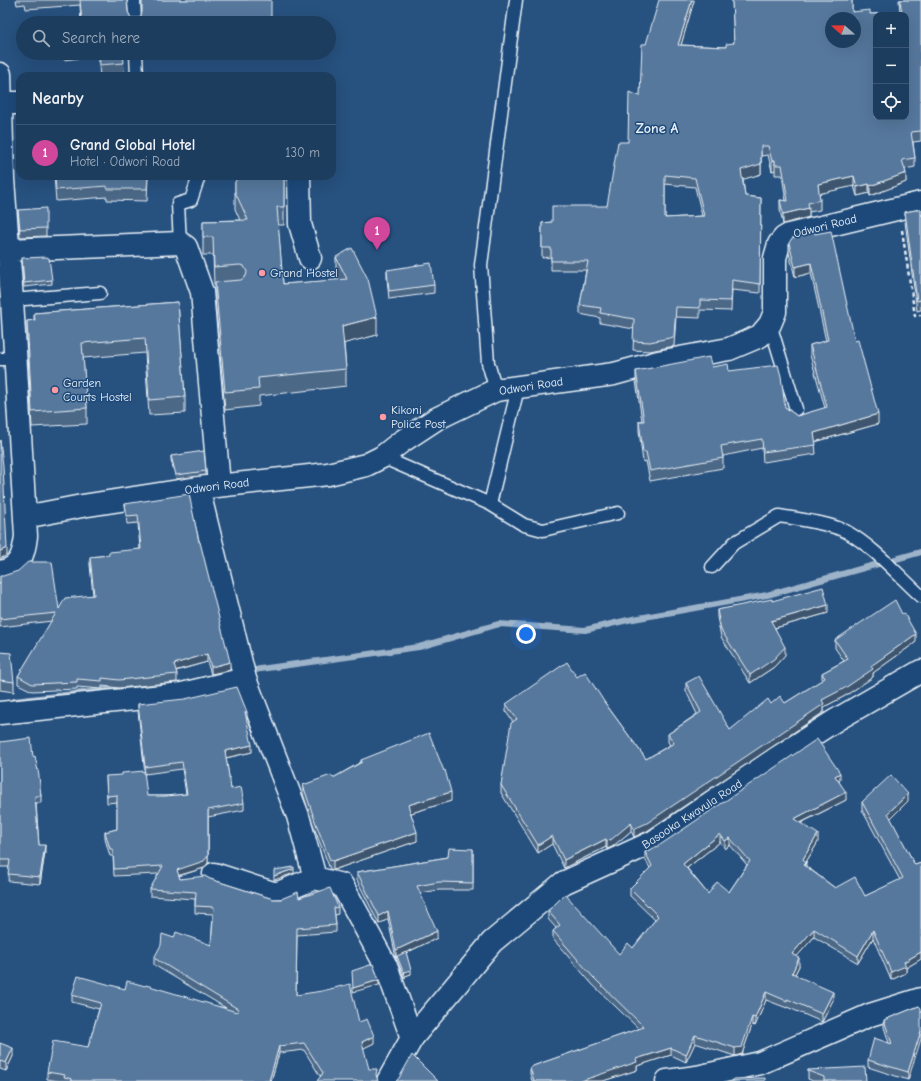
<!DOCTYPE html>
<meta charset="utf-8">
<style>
body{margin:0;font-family:"Comic Neue",sans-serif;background:#254465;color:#f1f3f6}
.controls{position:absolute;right:12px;top:12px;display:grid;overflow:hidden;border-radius:8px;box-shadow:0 4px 16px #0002}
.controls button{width:36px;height:36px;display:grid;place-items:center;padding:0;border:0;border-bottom:1px solid #3b5674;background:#1d3d5f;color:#f1f3f6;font:20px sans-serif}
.compass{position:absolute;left:825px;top:12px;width:36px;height:36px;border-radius:50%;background:#1d3d5f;box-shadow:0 4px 16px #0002;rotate:290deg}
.you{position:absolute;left:526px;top:634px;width:14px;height:14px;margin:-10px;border:3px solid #fff;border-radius:50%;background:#1a73e8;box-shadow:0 0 0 6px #1a73e833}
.badge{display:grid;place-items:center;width:26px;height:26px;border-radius:50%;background:#95b2f1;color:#fff;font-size:13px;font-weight:700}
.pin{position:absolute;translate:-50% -33px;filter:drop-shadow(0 1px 2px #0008)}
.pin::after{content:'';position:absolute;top:21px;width:14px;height:12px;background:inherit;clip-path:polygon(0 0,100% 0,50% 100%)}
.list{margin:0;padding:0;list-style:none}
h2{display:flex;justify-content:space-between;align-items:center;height:52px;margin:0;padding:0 16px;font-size:17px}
h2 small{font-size:13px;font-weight:400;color:#a0aebd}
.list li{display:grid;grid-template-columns:26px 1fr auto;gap:12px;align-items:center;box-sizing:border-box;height:56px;padding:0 16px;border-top:1px solid #3b5674}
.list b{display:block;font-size:15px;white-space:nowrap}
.list p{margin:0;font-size:13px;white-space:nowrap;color:#a0aebd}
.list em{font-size:13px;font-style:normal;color:#a0aebd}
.icon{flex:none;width:22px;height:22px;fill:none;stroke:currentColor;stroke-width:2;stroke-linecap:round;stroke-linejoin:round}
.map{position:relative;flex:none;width:921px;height:1081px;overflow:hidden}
.search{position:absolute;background:#1d3d5f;box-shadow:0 4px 16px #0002;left:16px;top:16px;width:320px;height:44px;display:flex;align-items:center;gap:10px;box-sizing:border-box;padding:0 14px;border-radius:22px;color:#a0aebd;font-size:15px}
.panel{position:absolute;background:#1d3d5f;box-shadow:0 4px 16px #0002;left:16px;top:72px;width:320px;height:108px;border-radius:12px}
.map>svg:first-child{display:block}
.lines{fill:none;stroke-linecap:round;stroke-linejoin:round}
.stream{stroke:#9db3c9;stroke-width:6}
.lane-casing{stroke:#e8f1f8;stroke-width:15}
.street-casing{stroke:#e8f1f8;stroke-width:25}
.secondary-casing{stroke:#e8f1f8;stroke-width:25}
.path{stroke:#e8f1f8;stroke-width:2.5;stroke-dasharray:4 3;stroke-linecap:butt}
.lane{stroke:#1f4a7a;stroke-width:12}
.street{stroke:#1f4a7a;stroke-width:22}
.secondary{stroke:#1f4a7a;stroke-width:22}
.wall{fill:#4b6787;stroke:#e8f1f8;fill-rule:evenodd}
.shaded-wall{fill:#3d546e;stroke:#e8f1f8}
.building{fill:#57789d;stroke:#e8f1f8;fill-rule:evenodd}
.poi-dot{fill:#ff9aa2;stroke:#1f4a7a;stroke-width:1.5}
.labels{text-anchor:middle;stroke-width:3;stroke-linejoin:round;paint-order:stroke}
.street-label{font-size:12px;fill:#e8f1f8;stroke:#1f4a7a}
.poi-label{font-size:12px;fill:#e8f1f8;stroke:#1f4a7a;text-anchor:start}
.quarter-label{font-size:14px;font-weight:bold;fill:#e8f1f8;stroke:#1f4a7a}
</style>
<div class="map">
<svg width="921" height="1081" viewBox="0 0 921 1081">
<rect width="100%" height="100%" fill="#27517f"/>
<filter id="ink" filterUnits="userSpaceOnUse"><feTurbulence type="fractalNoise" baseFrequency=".025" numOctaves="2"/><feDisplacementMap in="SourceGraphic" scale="8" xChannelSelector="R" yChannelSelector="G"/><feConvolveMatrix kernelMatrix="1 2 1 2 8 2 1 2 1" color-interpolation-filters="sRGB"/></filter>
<g filter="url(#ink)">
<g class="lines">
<!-- stream -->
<path class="stream" d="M247 672 260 669 419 647 499 624 585 630 628 620 767 595 921 552
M14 701 105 690 130 689"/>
<defs>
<path id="lane" d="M134 0 135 23
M136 53 137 76
M180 243 178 204 191 200 199 176
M12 300 100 293
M770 324 796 409
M0 359H16
M496 390 488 363 481 265 516 0
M382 457 490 504 524 525 543 530 618 513
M490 504 518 388
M712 567 734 543 779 516C798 519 830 523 847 532 875 548 897 574 921 596"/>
<path id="street" d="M0 74 3 179 12 300 26 536C24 554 20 569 0 572
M1 103H20
M299 176 300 224 310 258
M8 250 180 243 186 247 202 292 219 485
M198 488 245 679 298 816 315 878
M25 517 82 506 198 488 328 474 366 465 382 457 401 442 436 419 496 390 614 374 658 362 729 349 760 336 770 324 775 312V258L779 244 784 238 789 235 921 203
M0 713 182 694 245 679
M214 874 276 894 315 878 342 885 386 966 412 1038
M667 1081 697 1077 760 1063 870 1015 921 999"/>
<path id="secondary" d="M388 1081 412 1038 492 942 563 883 653 842 775 759 836 720 921 671"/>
</defs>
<!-- lane casing -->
<use href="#lane" class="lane-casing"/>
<!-- street casing -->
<use href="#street" class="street-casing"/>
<!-- secondary casing -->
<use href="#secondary" class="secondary-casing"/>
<!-- path -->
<path class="path" d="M902 230 915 316 921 315"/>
<!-- lane -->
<use href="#lane" class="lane"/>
<!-- street -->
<use href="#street" class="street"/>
<!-- secondary -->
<use href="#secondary" class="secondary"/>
</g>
<!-- wall -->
<path class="wall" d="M16 0H127L128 12 131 18H139L141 16 142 14V0H247L271 23H81L80 5 26 9 25 4 17 5Z
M694 0 681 45 726 47 734 43 732 0H852V12L870 14 900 13 899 0H921V141L913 142 915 158V167L905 169 906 182 870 196 869 193 857 196 854 186 819 193 820 200V210L809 212V217L783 224 780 210V200L786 201 782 175H775V170L772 171 768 155 761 156V174L743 179 745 196 761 198 760 293 732 290 731 311 700 310V318L676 317 674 346 650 351 633 350 634 329 600 323V318L580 314V305L586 270H551V257L542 258V223L552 222 607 206 628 142 640 96 646 44ZM665 184 695 187 702 216 665 218Z
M63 53H123L124 74 100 76 98 56 64 60Z
M54 176H148L147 201 107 200V197L56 201Z
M284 176V225H278L283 284 339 280 336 274V257L377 335 344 343 346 369V386L259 396V406L225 410 215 299V284H214L213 255H203V221L240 220 235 209V182Z
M921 209V310L917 311 905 222V212Z
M18 210 46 228V236L20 237Z
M815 234 855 341 878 424 815 442 816 454 763 462 762 448 723 456V468L650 481 646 461 643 462 639 431V421H642L636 381V371L712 367 729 371 785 407 797 416 825 408 810 355V345L826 341 811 273 795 277 789 253V243Z
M22 258 52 280V284L24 287Z
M387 270 434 285V293L389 299 387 278Z
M178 302 185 397V413L149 415 145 353 83 358 87 408V424L32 427 27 336V321L34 320V313Z
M171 456 206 471V475L176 479 171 460Z
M125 504 199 542 230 670 211 674 207 662 176 671 177 674V682L119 688 102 686V689L77 687V689L32 691 18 684V676L52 621 0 627V576L59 609 93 595 90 565V557L109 555 140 549 138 523 127 524Z
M772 601 828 613 775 628 785 655 774 667 750 683 721 637 717 617V610Z
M835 640 916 642 873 673V677L845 696 824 707V712L647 831 634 837 631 831 612 847 607 849 606 847 564 868 552 844 538 853 501 793V785L513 722 506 712V704L577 677 605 703 646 759 670 745 668 742V734L697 714 686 691V683L730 730 771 704 785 703 822 680V673L844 661 835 648Z
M0 652 14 682V692L0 690Z
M138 704 247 712V718L246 719 252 752 226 758 231 789 244 803V810L208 817V863L204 868 179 876 180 879H210L273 899 299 898 338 907V914L335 915 336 925V932L297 935 296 995 359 1022 374 1043 363 1048 320 1076 304 1050 279 1053 271 1081H59L47 1079V1072L88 1047 99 1009 72 1002V995L125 989 226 1008 154 965V958L174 938 211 945 213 914 195 913V899L150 896V889L159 874 114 876 113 856H110L105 839V832L117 829V802L107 803 106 776 147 796H166L186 794 182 769 145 774 138 711Z
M0 742 33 757 41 796V803H36L39 845 45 852 40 884 8 881 9 867H0Z
M361 760 451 801 411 813 417 841 333 870 330 869 315 830 303 794V785L333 778 361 762Z
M840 780 839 781 846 800 801 823 818 842 806 862V866L835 888 865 896 900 880 862 810V802L908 801 890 818 915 865 921 863V959L906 968V973L891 980 873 938 858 963 814 937 796 957 799 966 795 974 797 977 833 1000 822 1022 787 1007V1008L766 1000 755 1026 752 1025 742 1054 735 1056 695 1043 686 1062 671 1055 637 1066V1070L603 1081H532L530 1074V1067L639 1029 592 984 553 939V931L556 928 548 919V911L619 954 633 948 655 920 630 896V888L650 868 645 859V852ZM720 842 725 849 730 845 747 865 729 892 708 894 687 868Z
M473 849V890H439L420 893 437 938 406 953 411 974 405 976V978H404L397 960V957L396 958 388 919 379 924 357 880V872L448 857Z
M919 1006 908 1080 868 1067V1060L889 1043 884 1027V1020Z
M0 1043 13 1056 6 1071 0 1069Z
M808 1070 866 1081H813L808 1079Z"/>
<!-- shaded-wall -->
<path class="shaded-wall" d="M692 0H694V1L678 55V45Z
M761 146V174L741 180V170Z
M775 160V170L772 171V161Z
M906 173V182L870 196V186Z
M854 176V186L818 194V184Z
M869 184V193L857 196V187Z
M809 208V217L783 224V214Z
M811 263V273L795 277V267Z
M377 317V335L342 344V326Z
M878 414V424L814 442V433Z
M7 548V555L0 559V551Z
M828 605V613L771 629V621Z
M916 634V642L873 673V677L845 696 824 707V712L647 831 634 837V829L822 700Z
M785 647V655L774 667 750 683V675Z
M207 654V662L174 671V664Z
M230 662V670L211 674V667Z
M252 745V752L225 758V751Z
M840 773V780L835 784V776Z
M451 792V801L408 814V805Z
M846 792V800L794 826V819Z
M908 794V801L888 821V813Z
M208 810V863L204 868 177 876V870Z
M631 823V831L612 847 607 849V841Z
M417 832V841L333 870V861Z
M720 834V842L683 871V864Z
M818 834V842L803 867V859Z
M552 836V844L538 853V845Z
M730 838V845L725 849V841Z
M606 839V847L564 868V860Z
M45 845V852L40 884V877Z
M294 869V873L274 880V876Z
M388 911V919L379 924V916Z
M814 929V937L792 962V954Z
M873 930V938L858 963V956Z
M437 931V938L397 957V956V957L396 958V950Z
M921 952V959L906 968V973L891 980V972L904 962Z
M799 958V966L792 980V973Z
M411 970V974L405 976V978H404V972Z
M379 980V985L353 992V988Z
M766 992V1000L755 1026V1018Z
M833 992V1000L822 1022V1014Z
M752 1017V1025L742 1054 735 1056V1048Z
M921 1031V1039L908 1080V1072Z
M695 1035V1043L686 1062V1055Z
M374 1036V1043L362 1049V1042Z
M279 1046V1053L271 1081H269Z
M13 1048V1056L6 1071V1063Z
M671 1048V1055L637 1066V1070L603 1081H581L636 1059Z"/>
<!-- building -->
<path class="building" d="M80 0H127L128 12 131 18H139L141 16 142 12V0H271V23H82Z
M659 0H692L678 45 726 47V44L734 43 732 0H852V12L870 10V14L902 13 900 0H921V131L911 132 915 158 902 160 906 173 870 186 869 184 857 187 854 176 818 184 820 200 808 203 809 208 783 214 780 200 788 201 782 165H775V160L772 161 768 146H761V164L741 170 745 196 761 198 760 284 732 280 731 301 700 300V308L676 307 674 337 650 342 633 341 634 319 600 313 601 308 580 305 588 261H551V248H542V223L552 222V206H607L618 142H628L629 92 640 96 642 44H646ZM876 15H906V117H876ZM831 18H855V42H831ZM665 175 695 178 704 216 665 218Z
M99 53H123L124 63 100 65Z
M55 176H148L147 189H107V186L56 190Z
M238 176H284V207H277L283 284 347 279 336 257 352 248 368 279 377 317 342 326 346 369 258 378 259 389 225 392 215 282 241 280 246 276 247 272 244 266 240 265 214 267 213 237H203V221L248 220 235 192V182Z
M46 208V228L20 229 18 210Z
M921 209V300L917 301 905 212Z
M831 231 855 341 858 340 878 414 814 433 816 445 763 452 762 439 721 446 723 458 650 471 646 452H643L639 421H644L636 371 709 357 712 367 728 364 729 371 778 365 781 376 785 407 797 416 827 407 810 345 828 340 811 263 795 267 789 243 792 238 814 232 815 234Z
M47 257 48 258H49L52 280 24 283 22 258Z
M431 263 434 285 389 291 387 270Z
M178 302 185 397 149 400 145 338 82 343 87 408 32 412 27 321 35 320 34 313Z
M0 440 3 466 7 548 0 551Z
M204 451 206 471 176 475 171 456Z
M189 494 199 542H200L230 662 211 667 207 654 174 664 177 674 119 680 102 678V681L77 679V682L32 684 18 676 56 613 0 619V576H3L18 571 28 562H52L59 609 65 598 94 595 90 557 109 555V552L141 549 138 515 127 516 125 504Z
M823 587 828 605 771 621 785 647 774 659 750 675 721 630 717 610 772 599V601Z
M895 600 902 614 904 613 916 634 871 666 873 669 845 688 822 700 824 704 647 823 634 829 631 823 612 839 607 841 606 839 564 860 552 836 538 845 501 785 511 723 517 719 506 704 567 662 577 677 585 672 605 703 646 759 674 743 668 734 701 712 686 683 699 676 730 730 768 699 771 704 780 696 785 703 825 678 822 673 848 659 835 640Z
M0 652 11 653 14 682 0 680Z
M237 687 247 712H245L252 745 225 751 231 789 241 787 244 803 208 810V856L204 861 177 870 180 879 205 876 210 879 273 899H281L298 892 299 898 330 888 338 907 334 908 336 925 297 928 296 995 322 991 350 984 359 1022 367 1019 374 1036 362 1042 369 1069H377L376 1075 378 1081H317L323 1073 304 1043 279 1046 269 1081H72V1079L64 1077 65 1075 47 1072 53 1041 88 1047 101 1003 72 995 78 976 125 989 127 981 145 986 146 985 237 1012 238 1009 154 958 161 945 162 934 174 938 176 932 211 945 214 907 195 906 196 892 150 889 163 866 114 869 113 849H110L105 832 117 829V795L107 796 106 776 122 775V773L144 771 147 796H166L187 794 182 762 145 767 138 704 185 699Z
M429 733 444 771 445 770 451 792 408 805 417 832 333 861 330 860 315 821 303 785 331 775 333 778 362 762 361 760Z
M31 738 33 757 35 756 39 776 41 796H35L39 845H45L40 877 8 874 10 860H0V742Z
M817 739 840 773 835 776 846 792 794 819 818 834 803 859 806 863 804 865 835 888 855 877 865 896 903 878 862 802 891 775 908 794 888 813 915 865 921 863V952L904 962 906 966 891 972 873 930 858 956 814 929 792 954 799 958 792 973 797 975V976L833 992 822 1014 787 999V1001L766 992 755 1018 752 1017 742 1047 735 1048 695 1035 686 1055 671 1048 636 1059 637 1062 581 1081H534L530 1067 644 1027 592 976 553 931 560 925 548 911 565 894 619 954 628 943 633 948 658 916 630 888 652 866 645 852 660 845ZM720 834 725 841 730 838 750 861 729 892 717 882 708 894 683 864Z
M449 848 473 849V883L439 882 417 886 437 931 396 950 388 911 379 916 357 872 448 857Z
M294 867V869L274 876V870Z
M406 952 411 970 404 972 405 974H404L397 956Z
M373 964 379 980 353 988 352 971Z
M919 1006 921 1008V1031L908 1072 868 1060 874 1038 892 1044 884 1020Z
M0 1043 13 1048 6 1063 0 1061Z
M412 1055 438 1081H396L399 1078Z
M865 1067 866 1081H824V1077L808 1071V1070Z
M765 1078V1081H733V1079Z"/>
</g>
<!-- markers -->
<g class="poi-dot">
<circle cx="262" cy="273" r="4"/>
<circle cx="55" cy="390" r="4"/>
<circle cx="383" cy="417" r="4"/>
</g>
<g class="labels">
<!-- street labels -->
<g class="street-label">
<text transform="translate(825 226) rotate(-14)" y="4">Odwori Road</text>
<text transform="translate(531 386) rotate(-9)" y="4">Odwori Road</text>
<text transform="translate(217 486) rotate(-7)" y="4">Odwori Road</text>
<text transform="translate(692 814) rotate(-33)" y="4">Basooka Kwavula Road</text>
</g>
<!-- poi labels -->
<g class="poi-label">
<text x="270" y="277">Grand Hostel</text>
<text x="63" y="387">Garden<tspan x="63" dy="14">Courts Hostel</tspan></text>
<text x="391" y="414">Kikoni<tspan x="391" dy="14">Police Post</tspan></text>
</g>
<!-- quarter labels -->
<g class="quarter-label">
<text x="657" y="133">Zone A</text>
</g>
</g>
</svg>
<div class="controls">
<button>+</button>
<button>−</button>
<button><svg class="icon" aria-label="locate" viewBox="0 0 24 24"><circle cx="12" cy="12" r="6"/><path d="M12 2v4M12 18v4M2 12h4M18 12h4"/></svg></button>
</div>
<svg class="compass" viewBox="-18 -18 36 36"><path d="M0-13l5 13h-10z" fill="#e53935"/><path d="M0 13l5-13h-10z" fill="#a0aebd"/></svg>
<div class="you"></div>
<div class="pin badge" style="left:377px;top:250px;background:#d1479c">1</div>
<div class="search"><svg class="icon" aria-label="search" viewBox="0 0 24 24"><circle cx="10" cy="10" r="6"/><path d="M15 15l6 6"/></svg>Search here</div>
<section class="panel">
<h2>Nearby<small></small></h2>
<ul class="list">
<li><span class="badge" style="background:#d1479c">1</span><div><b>Grand Global Hotel</b><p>Hotel · Odwori Road</p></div><em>130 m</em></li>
</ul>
</section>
</div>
